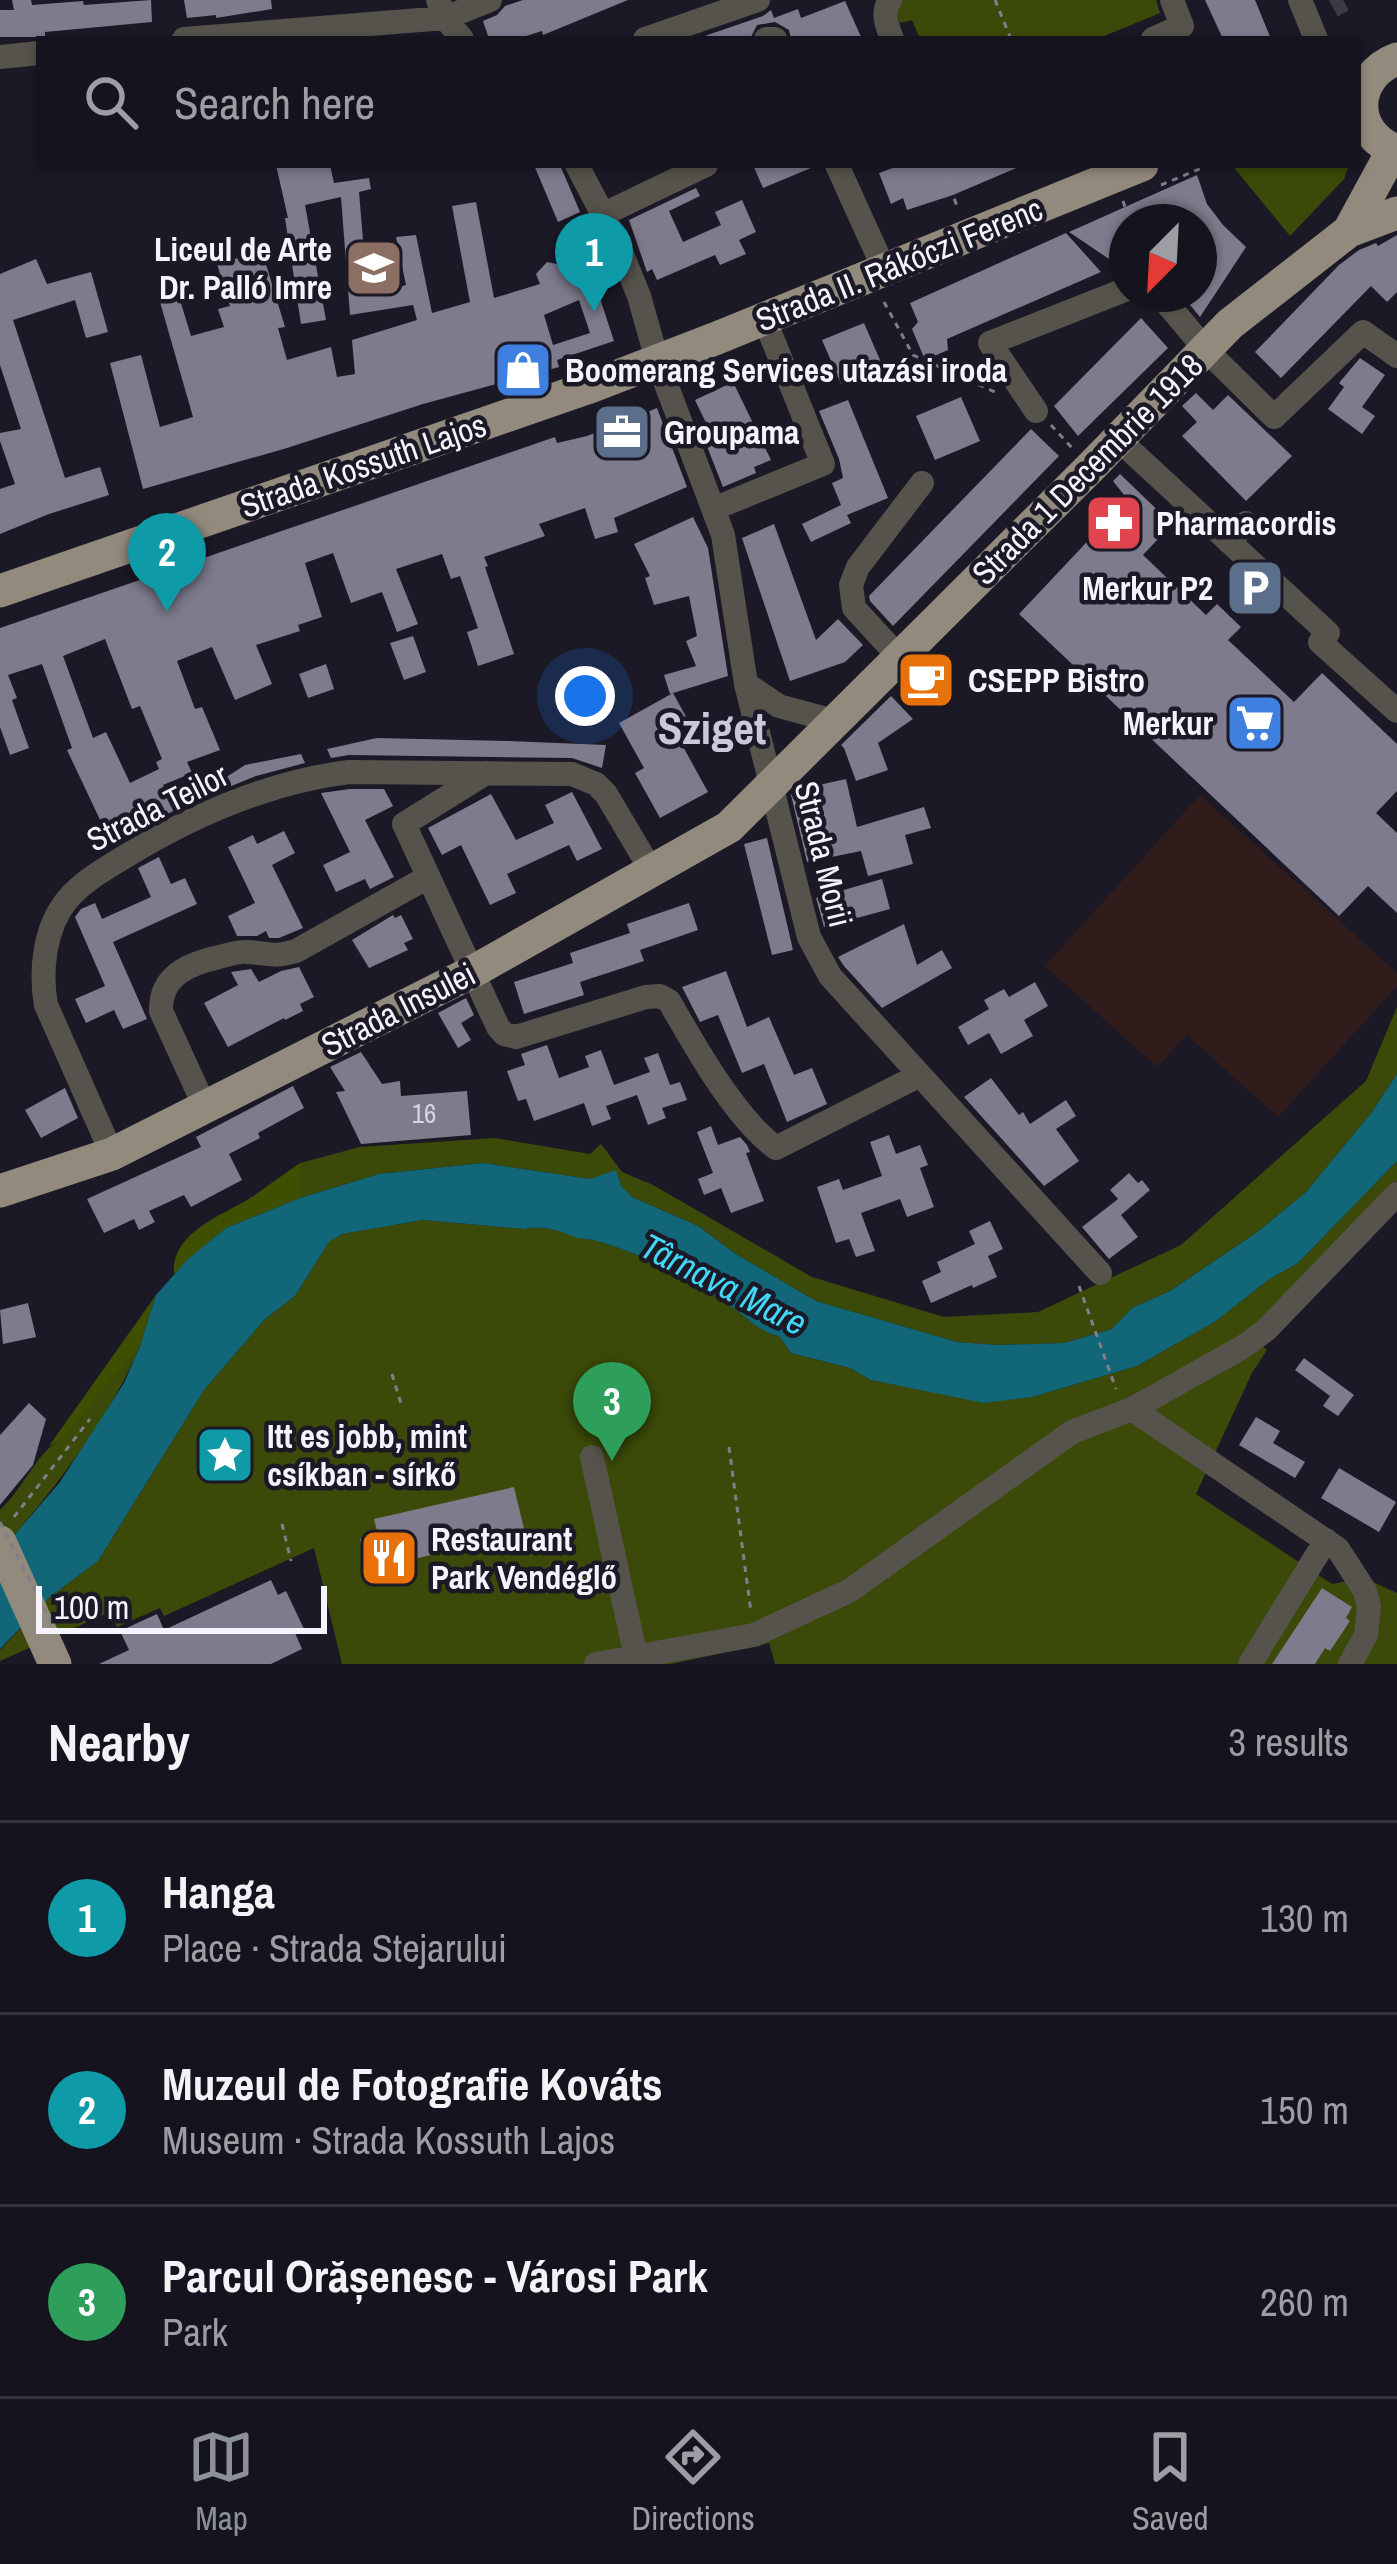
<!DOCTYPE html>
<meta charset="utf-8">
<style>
body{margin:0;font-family:"Archivo Narrow",sans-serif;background:#1e1c26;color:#f1f3f6}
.compass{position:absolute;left:1109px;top:204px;width:108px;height:108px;border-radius:50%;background:#15131d;box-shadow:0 3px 9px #0004;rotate:204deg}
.scale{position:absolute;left:36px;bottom:30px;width:291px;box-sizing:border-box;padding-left:12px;border:6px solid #f5f3fd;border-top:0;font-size:33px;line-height:42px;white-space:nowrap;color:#f5f3fd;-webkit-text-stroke:9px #1c1927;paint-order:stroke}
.you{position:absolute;left:585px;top:696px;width:42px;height:42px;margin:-30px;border:9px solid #fff;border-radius:50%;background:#1a73e8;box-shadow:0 0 0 18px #1a73e833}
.badge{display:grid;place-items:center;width:78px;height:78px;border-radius:50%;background:#8c9099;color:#fff;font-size:39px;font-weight:700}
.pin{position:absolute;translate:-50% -99px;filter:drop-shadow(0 3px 6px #0008)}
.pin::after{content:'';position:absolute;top:63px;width:42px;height:36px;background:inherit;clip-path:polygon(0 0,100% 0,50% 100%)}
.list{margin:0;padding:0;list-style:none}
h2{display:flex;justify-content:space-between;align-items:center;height:156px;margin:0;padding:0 48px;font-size:51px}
h2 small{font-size:39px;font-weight:400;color:#9d9ea4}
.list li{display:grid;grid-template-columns:78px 1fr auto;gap:36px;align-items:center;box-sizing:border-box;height:192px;padding:0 48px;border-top:3px solid #34323b}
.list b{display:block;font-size:45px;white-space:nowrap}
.list p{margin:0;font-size:39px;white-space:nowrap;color:#9d9ea4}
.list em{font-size:39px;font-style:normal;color:#9d9ea4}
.icon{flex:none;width:66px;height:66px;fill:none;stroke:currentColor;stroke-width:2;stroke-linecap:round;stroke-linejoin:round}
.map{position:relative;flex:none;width:1397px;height:1664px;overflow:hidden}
.search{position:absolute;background:#15131d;box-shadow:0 3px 9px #0004;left:36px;right:36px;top:36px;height:132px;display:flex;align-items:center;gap:30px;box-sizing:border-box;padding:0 42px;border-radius:0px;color:#9d9ea4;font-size:45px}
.sheet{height:732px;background:#15131d}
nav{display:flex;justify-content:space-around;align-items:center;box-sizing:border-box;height:168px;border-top:3px solid #34323b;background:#15131d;font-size:33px;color:#9d9ea4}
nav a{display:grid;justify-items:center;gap:6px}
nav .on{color:#8c9099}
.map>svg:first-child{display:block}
.industrial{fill:#301d1b}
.green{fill:#3b4a08}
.forest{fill:#3f4f00}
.water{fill:#167}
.building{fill:#7d7b8c;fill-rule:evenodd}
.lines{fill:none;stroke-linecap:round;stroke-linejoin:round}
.minor-tunnel{stroke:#3d3a47;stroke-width:24;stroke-dasharray:24 12;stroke-linecap:butt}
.path{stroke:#807e8a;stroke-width:3;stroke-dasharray:6 6;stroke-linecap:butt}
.minor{stroke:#56534c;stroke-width:24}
.major{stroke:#928a7c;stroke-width:33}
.path-bridge{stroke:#807e8a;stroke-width:3;stroke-dasharray:6 6;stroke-linecap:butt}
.labels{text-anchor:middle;stroke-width:9;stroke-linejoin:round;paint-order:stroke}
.number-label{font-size:27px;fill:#d7d5e1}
.poi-label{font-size:33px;font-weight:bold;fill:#f5f3fd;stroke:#1c1927;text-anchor:start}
.street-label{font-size:33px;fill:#f5f3fd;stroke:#1c1927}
.water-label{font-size:36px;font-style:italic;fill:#42d7f6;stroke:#1c1927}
.district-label{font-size:45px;font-weight:bold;fill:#cbc8db;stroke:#1c1927}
</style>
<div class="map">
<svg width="1397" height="1664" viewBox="0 0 1397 1664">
<rect width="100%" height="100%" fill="#1c1927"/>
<!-- industrial -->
<path class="industrial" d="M1200 795 1397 973V986L1278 1117 1187 1035 1157 1067 1045 966Z"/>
<!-- green -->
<path class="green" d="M902 0H1156L1160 13 1097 39H920L912 20 900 23 894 9Z
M1232 165H1349L1344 179 1290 236Z
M1397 1007V1074L1372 1112 1306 1192 1256 1233 1170 1291 1132 1308 1112 1329 1064 1343 996 1345 957 1342 816 1301 736 1254 698 1226 632 1197 621 1186 590 1179 483 1163 379 1174 300 1198V1163L360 1147 495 1138 590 1154 601 1144 622 1172 653 1185 812 1277 944 1317 1038 1312 1181 1245 1366 1081Z
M1397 1161V1181L1279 1306 1247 1333 1267 1350 1252 1373 1196 1494 1332 1584 1364 1578 1397 1593V1664H775L769 1643 671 1664H342L314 1548 164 1616 160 1608 117 1627 110 1612 0 1661V1650L50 1597 98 1561 204 1390 265 1319 295 1296 329 1242 342 1234 423 1220 524 1229C544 1225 560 1231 578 1237 580 1238 594 1240 597 1241 644 1254 691 1280 732 1307 748 1318 759 1332 779 1336L791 1353 850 1368 871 1380 984 1402 1032 1397 1137 1366 1216 1321 1268 1280 1298 1263Z
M140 1346C107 1423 54 1489 0 1552V1510C24 1488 35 1454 63 1437Z"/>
<!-- forest -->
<path class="forest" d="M300 1163V1198L226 1228 174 1274C171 1232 222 1216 252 1197 268 1186 284 1174 300 1163Z
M156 1295 140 1346 63 1438 49 1446Z"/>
<!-- water -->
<path class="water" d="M1397 1074V1161L1298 1263 1268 1280 1216 1321 1137 1366 1032 1397 984 1403 871 1380 850 1368 791 1353 779 1336C759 1332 748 1318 732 1307 691 1280 644 1254 597 1241 594 1240 580 1238 578 1238 560 1231 544 1225 524 1229L423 1220 342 1234 329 1242 295 1296 265 1319 204 1390 98 1561 50 1597 0 1649V1552L60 1482 124 1383 140 1346 156 1295 188 1259 226 1228 300 1198 379 1174 483 1163 590 1179 616 1170 621 1186 632 1197 698 1226 736 1254 816 1301 957 1342 996 1345 1064 1343 1112 1329 1132 1308 1170 1291 1256 1233 1306 1192 1372 1112Z"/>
<!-- building -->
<path class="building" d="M12 0H31L32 5 83 1 84 5 151 0 152 22 45 32V36L40 37H0V10H14Z
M184 0H271L272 9 216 18V15L187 18Z
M523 0H628L543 35 542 31 517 39H489L483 21 497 15 505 6Z
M1205 0H1255L1271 39H1223Z
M845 1 862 39H791L789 30 775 22 757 25 750 39H696L763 16 771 10 774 18 798 9 801 18Z
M276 165H330L334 183 369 178 371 189 359 192 365 264 372 268 377 293 406 285 396 237 416 235 432 313 470 302 452 206 476 202 494 298 540 284 536 274 547 262 557 264 564 261 574 283 593 277 614 341 557 360 559 367 423 404 287 448 143 489 110 363 141 355 160 427 193 417 158 295 177 290 191 336 224 327 218 309 230 306 217 264 262 251 285 327 278 328 287 360 331 347 337 377 355 374 352 340 417 320 413 305 350 315 341 197 305 205 326 320 301 324 285 218H288ZM579 300 590 333 553 345 544 315Z
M534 165H560L580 212 558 222Z
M753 165H818L763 188Z
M901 165H1023L953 195 907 210 903 198 891 204 879 173Z
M1197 175 1207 204 1223 225 1246 247 1200 317 1181 294H1199V222H1127V261L1118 265 1069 232Z
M696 188 700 196 669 211 683 242 721 225 715 212 742 200 756 232 739 240 746 254 720 265 715 255 657 280 652 269 647 272 629 220Z
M1066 233 1101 272 947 339 948 350 925 360 912 329 918 322 910 303Z
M1397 235V292L1387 302 1371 286 1281 378 1255 352 1339 265 1359 250 1376 243 1378 246Z
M36 259 47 284 91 272 108 332 86 338 75 300 13 320 65 478 100 467 109 495 49 514 0 534V489L15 484 0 441V433L21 429 0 365V274Z
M1141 318 1168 348 1078 436 1054 406Z
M864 323 883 367 841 384 822 340Z
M1360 358 1385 375 1362 407 1375 416 1362 434 1328 409 1344 387 1339 383Z
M733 382 771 460 754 467 756 473 723 487 699 426 706 423 695 400Z
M1196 393 1213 410 1228 395 1292 456 1246 501 1182 436 1197 422 1182 406Z
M961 397 980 441 935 460 916 416Z
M848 400 888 498 847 515 851 523 811 542 802 524 841 505 832 483 843 478 839 459 819 411Z
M657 408 687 487 614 518 618 532 595 539 585 508 539 524 545 536 484 557 488 566 485 567 514 654 478 666 467 632 478 628 460 576 451 579 442 554 396 569 418 624 397 632 382 592 351 603 333 553 305 563 322 617 298 625 300 631 256 645 272 684 235 700 212 647 177 661 195 709 202 707 220 750 187 762 192 773 163 785 175 810 112 845 67 750 72 748 42 664 8 675 17 698 12 700 29 748 10 755 0 727V628L555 437 557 443 587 436ZM105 639 132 709 140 706 162 759 156 762 159 769 130 783 106 732 93 738 63 656Z
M1031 429 1059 456 893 626 870 601 869 596Z
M1120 474 1172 524 1143 555 1206 615 1217 604 1241 627 1228 640 1294 702 1322 673 1397 744V791L1376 813 1397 833V913L1368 886 1339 916 1019 614 1116 511 1120 516 1132 505 1113 481Z
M693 517 708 548 728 676 670 694 664 675 696 666 686 641 697 636 689 596 654 605 645 578 650 576 634 544Z
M774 524 816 640 838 619 863 645 845 662 790 681 742 538Z
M413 636 426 672 404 680 390 643Z
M326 664 334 689 308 698 299 674Z
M673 693 690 724 675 732 708 792 660 818 635 773 644 768 619 723Z
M891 696 913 719 878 743 888 770 856 781 844 748 841 745Z
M377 738 507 741 606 745 602 768 572 758 349 755 331 758 327 749Z
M301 754 305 763 256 776 192 802 191 800 245 765Z
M846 779 857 827 924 807 931 828 905 835 913 864 868 876 861 851 807 862 791 795 796 790Z
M350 789H384L393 806 365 820 394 877 370 889 365 879 336 892 323 865 350 852 321 793Z
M572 792 602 849 577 861 569 845 507 874 516 893 490 905 461 845 442 855 428 828 491 794 516 840 554 823 545 805Z
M284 831 295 853 272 865 303 928 279 938H269L266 931 257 936H237L228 916 255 903 228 847 253 835 257 844Z
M767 838 793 950 772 955 744 844Z
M159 857 171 884 185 878 197 904 113 942 147 1019 123 1029 114 1010 86 1023 75 999 105 986 75 917 81 909 95 903 102 919 151 897 138 868Z
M882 879 890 909 824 927 816 898Z
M689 903 698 930 640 950 644 961 580 982 584 995 524 1014 514 982 573 963 570 953 630 933 627 924Z
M393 915 395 918 401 915 413 939 404 943 408 950 369 968 352 940Z
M904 924 917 965 942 950 952 968 882 1008 844 966 838 957Z
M299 967 314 997 300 1004 303 1011 285 1020 284 1018 228 1047 204 1003 238 985 231 972 251 969 259 982 281 971Z
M726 971 747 1027 769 1017 794 1075 812 1068 827 1104 787 1122 764 1064 742 1073 718 1015 700 1022 682 987Z
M1035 982 1048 1006 1024 1020 1033 1036 1001 1054 989 1033 968 1045 958 1027 989 1009 984 1000 1004 989 1009 997Z
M466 998 474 1015 461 1023 471 1040 458 1048 438 1013Z
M547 1045 559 1078 589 1067 585 1056 601 1050 614 1085 650 1072 644 1058 658 1053 670 1085 680 1082 687 1100 662 1108 666 1118 648 1125 637 1095 606 1106 611 1119 592 1126 584 1103 534 1121 526 1099 518 1101 507 1071 525 1065 521 1054Z
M361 1052 382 1084 400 1081 401 1096 467 1091 471 1135 361 1144 336 1092 345 1091 330 1067Z
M991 1078 1019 1115 1023 1112 1030 1124 1066 1100 1076 1116 1056 1129 1079 1161 1044 1186 964 1097Z
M293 1086 304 1108 258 1133 260 1138 229 1154 242 1180 191 1207 184 1195 149 1211 155 1222 139 1230 134 1219 104 1233 87 1199 201 1147 196 1137Z
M65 1088 78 1118 41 1138 25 1110Z
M711 1126 718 1145 740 1137 747 1145 750 1152 746 1153 764 1201 731 1213 721 1188 704 1195 698 1179 713 1173 697 1132Z
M889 1135 896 1154 920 1145 928 1165 920 1168 934 1207 907 1217 900 1199 861 1213 875 1251 856 1257 849 1239 836 1243 817 1187 839 1179 843 1190 882 1176 870 1142Z
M1129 1173 1138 1183 1142 1180 1150 1190 1121 1215 1138 1237 1109 1259 1082 1227 1118 1199 1110 1190Z
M990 1221 1003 1249 988 1256 997 1277 973 1288 972 1285 931 1303 922 1281 941 1272 937 1262 975 1244 969 1231Z
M28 1303 36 1337 3 1344 0 1310Z
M1304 1358 1354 1395 1338 1416 1323 1406 1330 1396 1295 1370Z
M29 1403 46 1419 33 1465 0 1505V1435Z
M1256 1417 1280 1431 1273 1443 1305 1462 1295 1478 1239 1445Z
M1339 1468 1396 1502 1379 1532 1321 1498Z
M514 1487 525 1533 367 1570 360 1539 378 1535 374 1519Z
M271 1580 278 1595 286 1591 304 1629 295 1633 302 1649 271 1664H99L129 1650 120 1631 157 1614 164 1630Z
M1322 1588 1352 1607 1346 1618 1350 1621 1330 1651 1325 1648 1315 1664H1272Z"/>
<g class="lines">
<!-- minor-tunnel -->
<path class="minor-tunnel" d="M1332 6 1343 0"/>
<!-- path -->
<path class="path" d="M995 0 1011 39
M942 165 958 209
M1161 185 1209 165
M1123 201 1130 222
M884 302 913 355 997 393
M1051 425 1073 449
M1079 1286 1116 1389
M392 1374 402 1407
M729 1447 751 1612
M14 1517 90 1419
M282 1524 291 1561"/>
<!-- minor -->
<path class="minor" d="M438 0 445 18 462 39
M890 0C881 13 887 25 892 39
M1300 0 1316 39
M184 39 445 18 490 0
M645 39 758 0
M766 39H775
M1153 39 1182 26 1172 0
M0 57 39 53
M577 165 617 242 639 296 657 360 723 535 746 684 809 937 830 976 1100 1273
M837 165 884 269
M604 214 706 165
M1159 294 1206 350 1274 417 1363 332 1397 356
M1036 411 990 343 1127 289
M1118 439 1328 633 1320 642 1397 711
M713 509 823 464 764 318
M1229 542 1246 523
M899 657 854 608 851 585 858 567 922 483
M746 684 779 706 834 721
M486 773 404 824 498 1027 504 1034 516 1037 646 997 660 996 669 1001C695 1046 734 1117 776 1148L920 1075
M205 1107 161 1011C160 976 188 964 219 957 227 955 239 951 248 952 270 953 271 958 296 951L428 877
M112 1154 46 1005C40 972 44 928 67 900 83 881 105 869 126 856 195 814 268 782 349 772L572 774 596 784 606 794 651 870
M1132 1409 1338 1549 1365 1591 1369 1606 1366 1635 1350 1664
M592 1457 636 1657
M596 1664 754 1635 849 1591 1072 1432 1132 1409 1243 1347 1267 1329 1397 1194
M1250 1664 1326 1540"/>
<!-- major -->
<path class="major" d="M1397 59C1350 77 1350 134 1397 151
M1349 231 1397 213
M0 591 587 388 717 338 1142 165
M0 1191 112 1154 474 971 729 827 1091 467 1230 324 1349 231 1393 150
M0 1542 55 1664"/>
<!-- path-bridge -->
<path class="path-bridge" d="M0 1522 52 1623"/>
</g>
<!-- icons -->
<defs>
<symbol id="school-square" viewBox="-11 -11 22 22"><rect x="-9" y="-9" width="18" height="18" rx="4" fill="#8d6e63" stroke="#1c1927"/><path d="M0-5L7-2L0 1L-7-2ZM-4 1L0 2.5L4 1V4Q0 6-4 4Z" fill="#fff"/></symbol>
<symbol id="shop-square" viewBox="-11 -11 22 22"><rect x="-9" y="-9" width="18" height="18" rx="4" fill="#3f7fe0" stroke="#1c1927"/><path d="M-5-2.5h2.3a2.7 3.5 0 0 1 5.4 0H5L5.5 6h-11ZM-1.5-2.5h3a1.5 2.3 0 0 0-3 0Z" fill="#fff"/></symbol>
<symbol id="office-square" viewBox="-11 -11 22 22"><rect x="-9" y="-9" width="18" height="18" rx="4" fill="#5c6f8a" stroke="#1c1927"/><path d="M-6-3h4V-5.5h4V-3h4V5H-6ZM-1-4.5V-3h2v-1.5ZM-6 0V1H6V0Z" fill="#fff"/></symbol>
<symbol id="pharmacy-square" viewBox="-11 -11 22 22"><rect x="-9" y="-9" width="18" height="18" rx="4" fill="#e0444e" stroke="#1c1927"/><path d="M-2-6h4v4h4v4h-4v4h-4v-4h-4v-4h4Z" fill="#fff"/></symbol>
<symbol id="parking-square" viewBox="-11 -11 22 22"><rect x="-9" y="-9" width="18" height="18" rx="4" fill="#5c6f8a" stroke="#1c1927"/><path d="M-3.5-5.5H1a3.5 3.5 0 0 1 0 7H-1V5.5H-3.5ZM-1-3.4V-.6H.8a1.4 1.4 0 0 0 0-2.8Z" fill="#fff"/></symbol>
<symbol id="cafe-square" viewBox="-11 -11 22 22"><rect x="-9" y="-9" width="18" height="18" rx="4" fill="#e8710a" stroke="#1c1927"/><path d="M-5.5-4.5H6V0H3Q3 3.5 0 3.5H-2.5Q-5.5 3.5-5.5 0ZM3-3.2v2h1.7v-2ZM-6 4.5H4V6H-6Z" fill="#fff"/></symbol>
<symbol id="supermarket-square" viewBox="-11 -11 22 22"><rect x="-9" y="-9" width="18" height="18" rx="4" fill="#3f7fe0" stroke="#1c1927"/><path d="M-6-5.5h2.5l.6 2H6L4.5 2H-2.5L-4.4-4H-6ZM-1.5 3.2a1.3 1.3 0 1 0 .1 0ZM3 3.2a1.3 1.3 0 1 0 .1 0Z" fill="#fff"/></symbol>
<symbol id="sight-square" viewBox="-11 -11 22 22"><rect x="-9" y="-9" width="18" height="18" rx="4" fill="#0f9aa8" stroke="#1c1927"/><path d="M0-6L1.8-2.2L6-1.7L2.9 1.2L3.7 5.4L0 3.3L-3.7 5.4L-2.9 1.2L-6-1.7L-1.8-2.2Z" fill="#fff"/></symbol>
<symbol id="restaurant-square" viewBox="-11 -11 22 22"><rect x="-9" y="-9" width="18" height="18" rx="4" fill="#e8710a" stroke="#1c1927"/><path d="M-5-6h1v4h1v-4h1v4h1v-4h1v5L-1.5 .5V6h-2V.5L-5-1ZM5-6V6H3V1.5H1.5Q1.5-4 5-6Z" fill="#fff"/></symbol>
</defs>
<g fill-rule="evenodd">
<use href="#school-square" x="341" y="235" width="66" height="66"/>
<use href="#shop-square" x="490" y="337" width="66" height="66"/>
<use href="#office-square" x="589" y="399" width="66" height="66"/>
<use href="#pharmacy-square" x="1081" y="490" width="66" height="66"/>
<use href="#parking-square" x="1222" y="555" width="66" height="66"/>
<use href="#cafe-square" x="893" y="647" width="66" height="66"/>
<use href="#supermarket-square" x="1222" y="690" width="66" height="66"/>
<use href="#sight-square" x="192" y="1422" width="66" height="66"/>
<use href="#restaurant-square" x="356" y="1525" width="66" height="66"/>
</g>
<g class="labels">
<!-- number labels -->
<g class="number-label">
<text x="424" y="1123">16</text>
</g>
<!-- poi labels -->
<g class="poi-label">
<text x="332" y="261" text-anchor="end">Liceul de Arte<tspan x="332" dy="38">Dr. Palló Imre</tspan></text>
<text x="565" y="382">Boomerang Services utazási iroda</text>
<text x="664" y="444">Groupama</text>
<text x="1156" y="535">Pharmacordis</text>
<text x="1213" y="600" text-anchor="end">Merkur P2</text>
<text x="968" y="692">CSEPP Bistro</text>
<text x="1213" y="735" text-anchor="end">Merkur</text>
<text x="267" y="1448">Itt es jobb, mint<tspan x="267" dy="38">csíkban - sírkő</tspan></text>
<text x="431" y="1551">Restaurant<tspan x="431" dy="38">Park Vendéglő</tspan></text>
</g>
<!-- street labels -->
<g class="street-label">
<text transform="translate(899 264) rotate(-22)" y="12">Strada II. Rákóczi Ferenc</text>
<text transform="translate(363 465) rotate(-19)" y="12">Strada Kossuth Lajos</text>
<text transform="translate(1087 469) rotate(-45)" y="12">Strada 1 Decembrie 1918</text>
<text transform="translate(157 807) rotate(-27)" y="12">Strada Teilor</text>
<text transform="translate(824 854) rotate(76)" y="12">Strada Morii</text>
<text transform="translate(398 1009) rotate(-27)" y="12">Strada Insulei</text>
</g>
<!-- water labels -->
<g class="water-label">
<text transform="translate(724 1284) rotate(27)" y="13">Târnava Mare</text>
</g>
<!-- district labels -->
<g class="district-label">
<text x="712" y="744">Sziget</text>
</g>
</g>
</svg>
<svg class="compass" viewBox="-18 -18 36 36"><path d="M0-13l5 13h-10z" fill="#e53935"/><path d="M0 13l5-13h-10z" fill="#9d9ea4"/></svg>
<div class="scale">100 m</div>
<div class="you"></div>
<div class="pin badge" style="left:594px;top:312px;background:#0f9aa8">1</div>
<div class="pin badge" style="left:167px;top:612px;background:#0f9aa8">2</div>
<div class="pin badge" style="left:612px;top:1461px;background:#2e9e5b">3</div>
<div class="search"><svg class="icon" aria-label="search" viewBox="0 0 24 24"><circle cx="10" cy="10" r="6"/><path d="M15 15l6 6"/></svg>Search here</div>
</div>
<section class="sheet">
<h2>Nearby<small>3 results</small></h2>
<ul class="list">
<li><span class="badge" style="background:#0f9aa8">1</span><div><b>Hanga</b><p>Place · Strada Stejarului</p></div><em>130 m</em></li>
<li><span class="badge" style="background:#0f9aa8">2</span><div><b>Muzeul de Fotografie Kováts</b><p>Museum · Strada Kossuth Lajos</p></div><em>150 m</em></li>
<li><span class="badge" style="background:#2e9e5b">3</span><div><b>Parcul Orășenesc - Városi Park</b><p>Park</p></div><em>260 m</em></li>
</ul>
</section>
<nav>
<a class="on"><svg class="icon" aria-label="map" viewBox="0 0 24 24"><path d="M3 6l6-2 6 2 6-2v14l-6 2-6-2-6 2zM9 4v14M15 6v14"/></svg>Map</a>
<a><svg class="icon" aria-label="directions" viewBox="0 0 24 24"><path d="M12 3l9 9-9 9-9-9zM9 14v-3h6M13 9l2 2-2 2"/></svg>Directions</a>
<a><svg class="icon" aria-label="saved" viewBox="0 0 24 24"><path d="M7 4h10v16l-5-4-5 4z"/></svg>Saved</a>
</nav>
